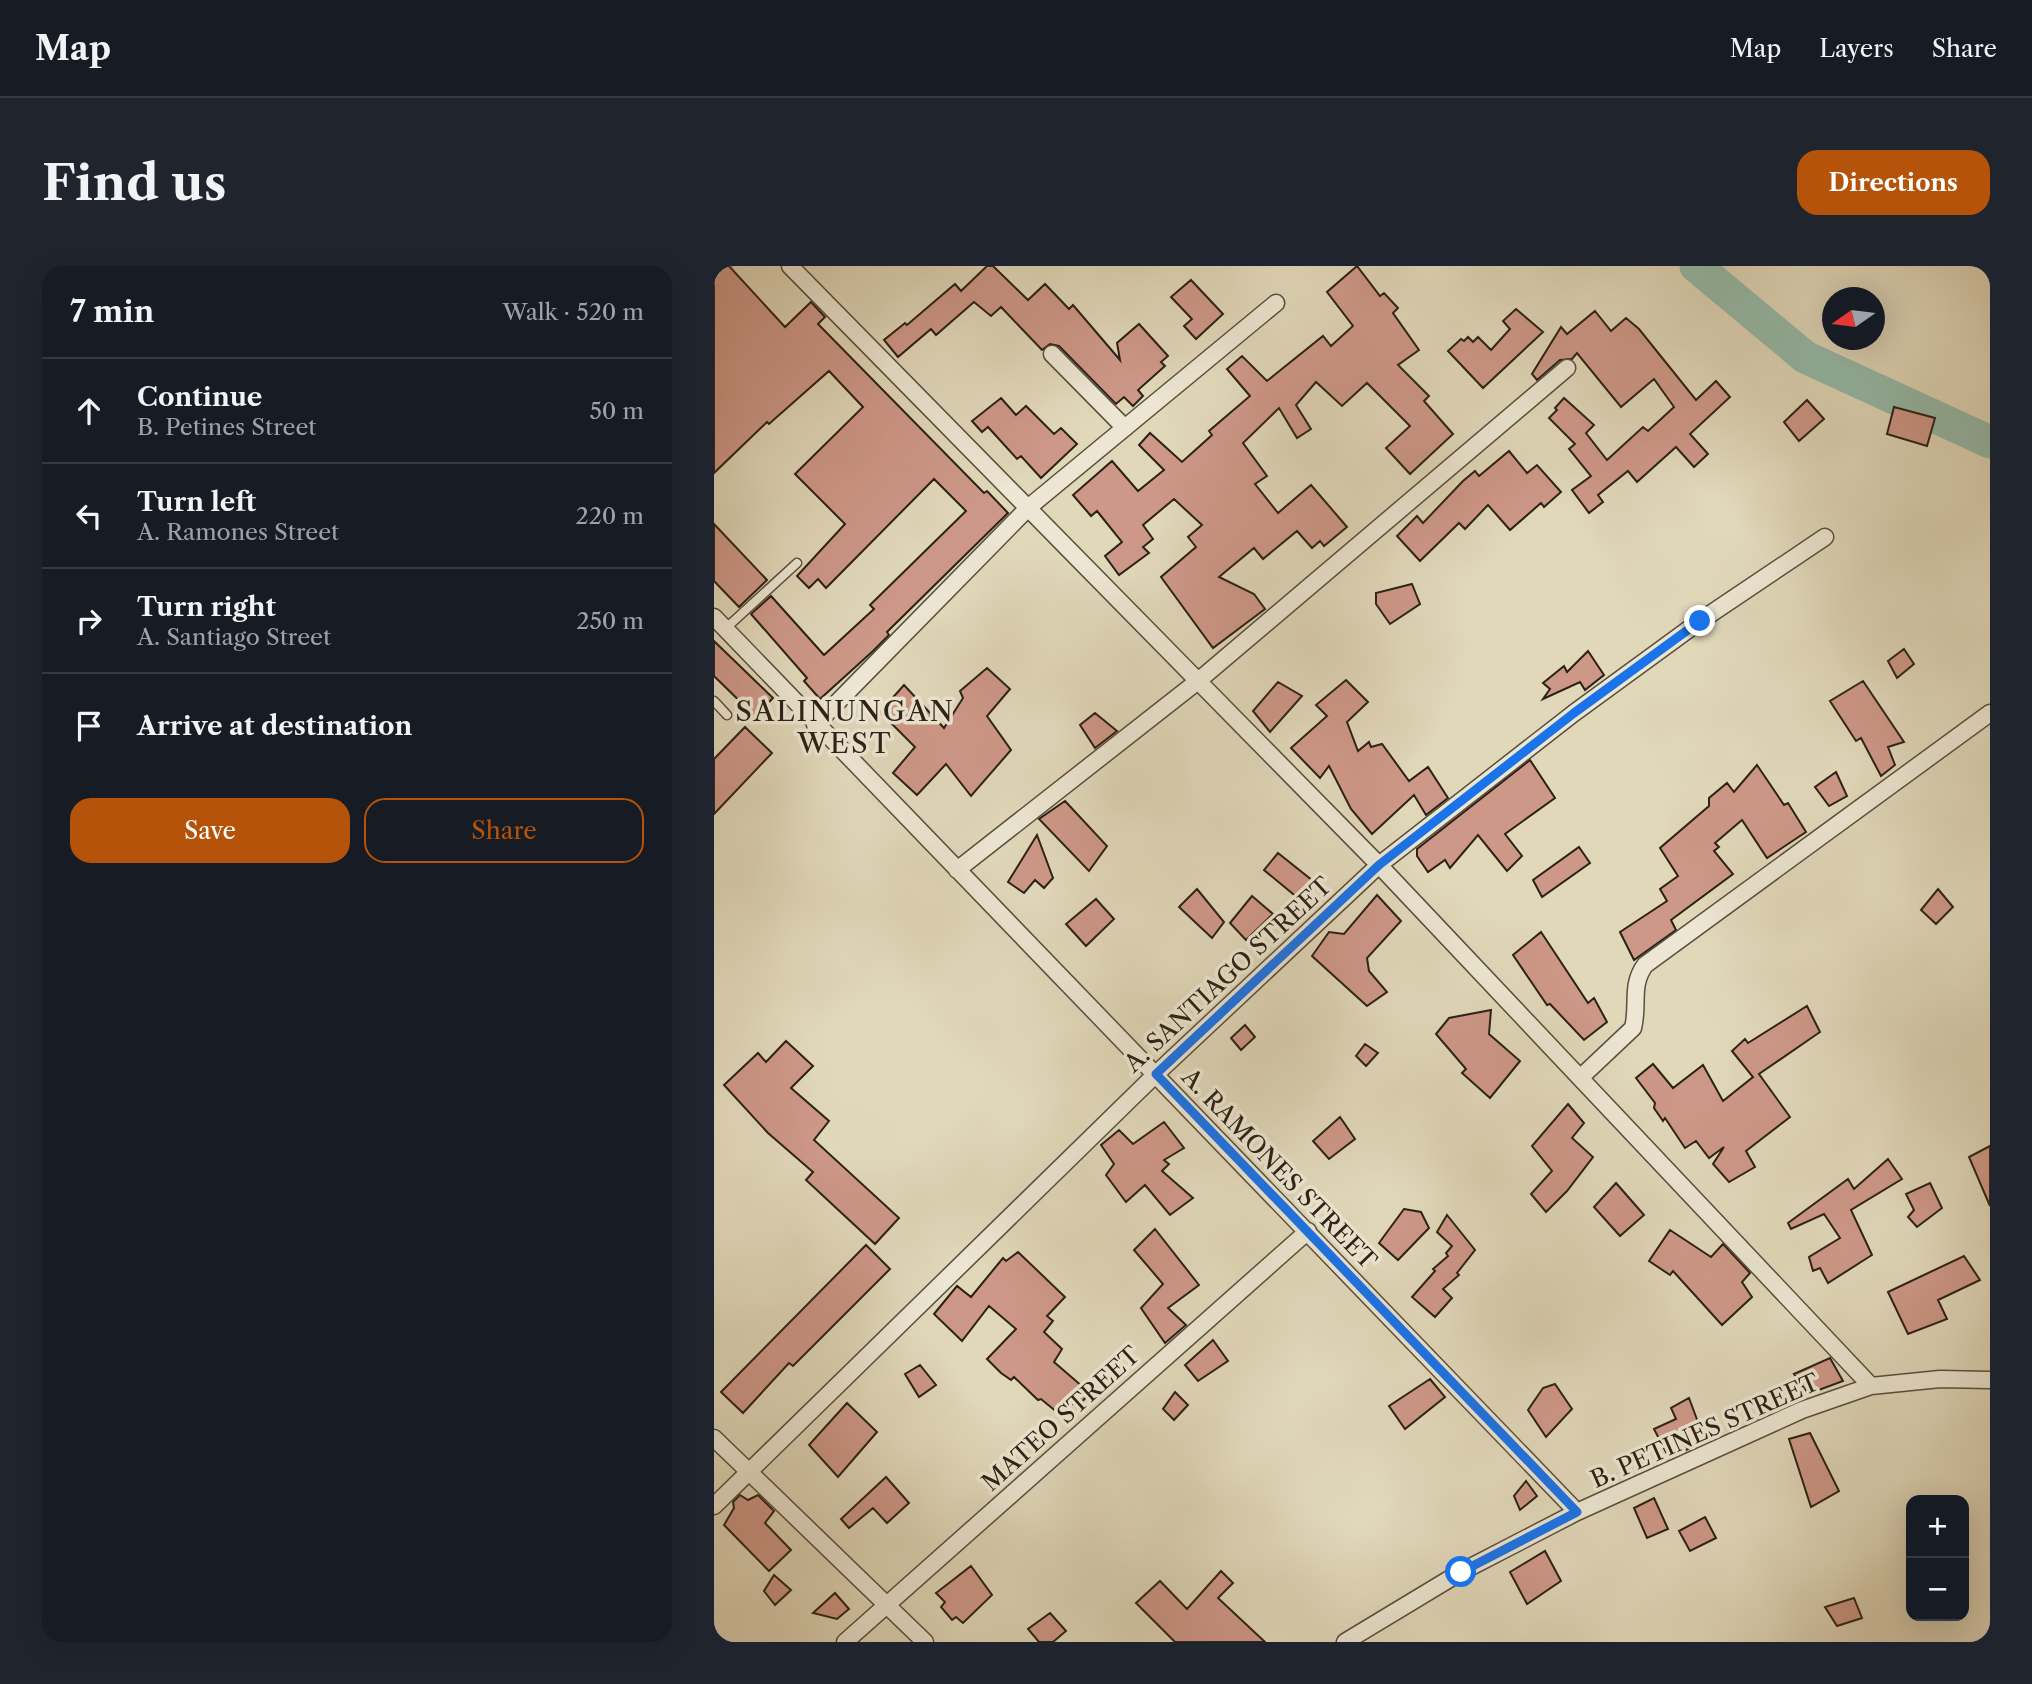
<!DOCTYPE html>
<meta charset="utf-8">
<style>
body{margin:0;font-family:"Libre Caslon Text",serif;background:#20242c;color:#f1f3f6}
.controls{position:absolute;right:21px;bottom:21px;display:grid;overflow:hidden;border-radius:14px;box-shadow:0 7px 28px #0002}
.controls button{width:63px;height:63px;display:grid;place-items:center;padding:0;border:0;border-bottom:2px solid #363941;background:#171b24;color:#f1f3f6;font:35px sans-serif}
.compass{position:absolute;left:1108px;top:21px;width:63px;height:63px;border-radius:50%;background:#171b24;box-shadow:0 7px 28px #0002;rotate:256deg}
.stop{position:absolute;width:21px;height:21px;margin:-16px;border:5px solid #1a73e8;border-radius:50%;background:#fff}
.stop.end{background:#1a73e8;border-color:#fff;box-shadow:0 2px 7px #0008}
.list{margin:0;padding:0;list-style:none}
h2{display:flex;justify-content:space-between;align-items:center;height:91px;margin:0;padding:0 28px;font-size:30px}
h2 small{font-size:23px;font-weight:400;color:#9ea1a6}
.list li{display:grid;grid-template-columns:46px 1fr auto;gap:21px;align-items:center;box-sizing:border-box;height:105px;padding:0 28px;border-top:2px solid #363941}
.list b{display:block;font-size:26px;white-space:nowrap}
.list p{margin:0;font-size:23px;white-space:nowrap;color:#9ea1a6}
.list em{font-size:23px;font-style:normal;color:#9ea1a6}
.actions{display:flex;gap:14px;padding:21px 28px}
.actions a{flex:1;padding:16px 0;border:2px solid #b45309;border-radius:21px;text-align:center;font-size:24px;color:#b45309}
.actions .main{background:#b45309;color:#fff}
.icon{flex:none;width:38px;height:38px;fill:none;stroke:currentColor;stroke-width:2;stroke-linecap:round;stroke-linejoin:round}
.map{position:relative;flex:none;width:1276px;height:1376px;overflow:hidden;border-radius:21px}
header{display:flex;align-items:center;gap:42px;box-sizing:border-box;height:98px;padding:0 35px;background:#171b24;border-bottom:2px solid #363941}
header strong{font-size:33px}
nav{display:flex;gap:38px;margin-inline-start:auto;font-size:24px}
.intro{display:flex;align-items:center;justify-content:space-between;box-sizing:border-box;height:168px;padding:0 42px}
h1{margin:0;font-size:49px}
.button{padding:18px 32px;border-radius:21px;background:#b45309;color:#fff;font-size:24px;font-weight:700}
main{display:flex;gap:42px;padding:0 42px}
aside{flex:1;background:#171b24;border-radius:21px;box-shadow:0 7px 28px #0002}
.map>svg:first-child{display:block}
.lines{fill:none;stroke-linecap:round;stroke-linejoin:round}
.river{stroke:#95bbaa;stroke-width:33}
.building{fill:#ce9888;stroke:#2b2115;stroke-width:2}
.lane-casing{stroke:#584f3e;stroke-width:11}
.street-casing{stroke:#584f3e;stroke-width:19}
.lane{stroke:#ece6d2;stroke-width:8}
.street{stroke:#ece6d2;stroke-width:16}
.route{stroke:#1a73e8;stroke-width:9}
.labels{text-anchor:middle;stroke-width:7;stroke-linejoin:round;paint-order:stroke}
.street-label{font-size:24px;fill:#2b2115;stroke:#ece6d2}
.quarter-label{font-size:28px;letter-spacing:2px;fill:#2b2115;stroke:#ece6d2}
</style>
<header>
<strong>Map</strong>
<nav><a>Map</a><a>Layers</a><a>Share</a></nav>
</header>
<div class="intro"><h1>Find us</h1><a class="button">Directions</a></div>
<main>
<aside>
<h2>7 min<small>Walk · 520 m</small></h2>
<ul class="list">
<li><svg class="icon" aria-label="ahead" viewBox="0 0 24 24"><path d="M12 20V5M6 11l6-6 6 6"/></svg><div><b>Continue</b><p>B. Petines Street</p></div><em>50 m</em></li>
<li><svg class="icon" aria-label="left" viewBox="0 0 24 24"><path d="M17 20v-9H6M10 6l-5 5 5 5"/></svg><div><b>Turn left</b><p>A. Ramones Street</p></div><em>220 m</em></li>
<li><svg class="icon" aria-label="right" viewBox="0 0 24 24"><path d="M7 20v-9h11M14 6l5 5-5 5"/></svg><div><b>Turn right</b><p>A. Santiago Street</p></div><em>250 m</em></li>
<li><svg class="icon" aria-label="arrive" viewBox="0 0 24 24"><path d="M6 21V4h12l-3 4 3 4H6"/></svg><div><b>Arrive at destination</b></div></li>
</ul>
<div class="actions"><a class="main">Save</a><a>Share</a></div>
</aside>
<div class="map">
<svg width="1276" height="1376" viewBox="0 0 1276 1376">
<rect width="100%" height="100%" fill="#e1d8ba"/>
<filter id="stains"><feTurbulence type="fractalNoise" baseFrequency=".00286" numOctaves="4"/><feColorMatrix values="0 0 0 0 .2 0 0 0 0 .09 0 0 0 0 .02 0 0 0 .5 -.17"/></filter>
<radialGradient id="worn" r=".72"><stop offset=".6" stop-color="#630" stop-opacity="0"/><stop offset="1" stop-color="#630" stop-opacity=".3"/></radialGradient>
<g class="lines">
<!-- river -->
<path class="river" d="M982 0 1091 91 1276 176"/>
</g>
<!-- building -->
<path class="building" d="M0 0H15L71 61 97 36 111 51 104 58 270 227 273 225 294 247 173 366 175 369 159 385 106 433 90 415 93 412 37 348 57 330 110 389 160 343 156 339 252 245 220 213 112 322 104 313 95 322 83 310 131 258 81 208 149 141 115 105 55 158 53 156 0 207Z
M273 0H279L314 34 331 18 355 43 359 39 406 94 403 77 425 58 454 90 447 96 451 100 424 124 429 130 419 140 410 131 402 138 345 80 336 78 328 84 287 41 277 50 260 36 222 69 217 63 184 91 170 74 191 57 193 59 241 18 247 25Z
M643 0 666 30 670 27 684 42 679 47 705 84 684 99 715 130 710 135 739 168 696 208 672 182 696 160 653 117 628 140 602 116 582 139 597 163 583 172 565 142 529 177 553 210 541 218 564 247 597 219 633 261 610 280 606 275 598 282 583 265 549 293 540 282 505 311 540 328 551 343 499 382 447 311 482 281 474 271 488 259 460 233 429 259 439 273 429 281 435 287 405 309 391 290 408 276 383 245 377 250 359 229 398 195 424 225 450 204 425 179 436 167 468 196 498 169 495 165 536 130 513 103 528 90 553 115 609 70 617 80 639 60 613 26Z
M477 14 509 48 482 73 470 60 478 53 457 31Z
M802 43 829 66 769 122 734 85 747 73 750 75 754 71 759 76 764 71 777 84 796 63 789 55Z
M881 45 897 65 912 52 925 63 982 134 1002 115 1016 131 976 168 994 188 980 201 962 181 923 216 914 205 884 229 889 236 875 247 858 224 877 210 855 183 861 178 835 152 843 144 841 142 850 132 880 159 872 167 893 194 929 161 934 165 960 141 940 113 907 141 863 87 858 93 846 94 823 114 818 108 847 61 853 68Z
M287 132 302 149 312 140 340 168 347 162 363 178 327 212 307 190 303 193 274 161 268 166 258 155Z
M1093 134 1110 153 1085 175 1070 156Z
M1180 141 1221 152 1213 180 1173 168Z
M795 185 813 207 823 199 847 226 830 241 827 237 796 264 774 239 751 263 745 257 706 295 683 270 703 250 709 257 749 215 761 205 765 210Z
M0 258 53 314 25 341 0 315Z
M698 318 706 338 676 358 662 338V327Z
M0 375 59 432 41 450 0 410Z
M1190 383 1200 398 1183 412 1174 395Z
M874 385 890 409 871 424 866 416 829 433 836 423 829 417 850 400 853 406Z
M273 402 296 423 273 450 297 484 257 530 232 498 203 529 179 507 201 481 166 446 190 419 230 462 249 432 246 425Z
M632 414 654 436 633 456 644 485 655 476 657 481 668 478 695 515 714 501 734 532 712 549 700 529 658 568 637 543 615 500 606 512 577 482 613 450 602 439Z
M1149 415 1190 476 1174 481 1181 499 1167 510 1147 472 1142 475 1116 435Z
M564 416 588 430 556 466 539 445Z
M381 447 403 465 381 482 366 459Z
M31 461 58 487 0 548V493Z
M816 494 841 532 791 568 808 590 793 605 764 569 736 602 731 594 714 606 703 590V583Z
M1043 499 1070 539 1074 537 1092 566 1053 592 1028 554 1001 577 1005 581 1000 585 1019 608 957 654 962 664 920 694 906 666 953 635 946 623 964 610 946 582 995 540V532L1013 517 1020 526Z
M1122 506 1133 530 1115 540 1101 521Z
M351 535 393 580 375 605 325 553Z
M323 569 339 612 330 622 321 614 310 627 294 616Z
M865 581 876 597 828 631 819 614Z
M564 587 599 615 584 632 550 604Z
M483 623 510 656 498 672 465 641Z
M1224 623 1239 641 1222 658 1207 644Z
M663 629 687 655 653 692 655 705 673 726 653 740 598 690 615 666 630 668Z
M538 630 559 648 532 674 516 657Z
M382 633 400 653 372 680 352 658Z
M827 666 874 737 880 732 893 756 870 774 836 738 833 739 799 689Z
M1093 740 1106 766 1045 808 1076 851 1032 885 1041 901 1015 916 999 898 1010 881 995 892 982 875 971 882 951 852 949 855 940 842 941 837 922 812 939 798 959 822 989 799 1009 835 1039 811 1018 785 1031 773 1034 777Z
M777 744 775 768 806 795 776 832 748 807 752 803 722 768 735 752Z
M531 759 541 771 527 784 517 772Z
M72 775 99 800 77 822 115 855 100 874 185 952 161 978 92 914 99 906 54 867 10 819 44 787 52 796Z
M651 778 664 787 652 800 642 790Z
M854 838 870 857 858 872 879 891 853 925 832 946 817 928 838 905 818 880Z
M626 851 641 873 615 893 599 875Z
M450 856 470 882 450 894 455 898 448 905 479 932 456 949 431 919 412 936 392 909 400 898 387 879 405 864 419 878Z
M1276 880V940L1255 891Z
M1174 893 1188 913 1137 944 1158 989 1114 1017 1106 1002 1099 1005 1095 991 1126 972 1110 948 1077 963 1074 957 1134 913 1140 923Z
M902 917 930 949 906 970 880 941Z
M1216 917 1228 942 1203 961 1194 951 1200 944 1192 928Z
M690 943 707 946 715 962 684 994 665 977Z
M733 949 761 984 743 1007 745 1009 729 1023 738 1032 721 1051 698 1031 721 1005 719 1003 734 990 732 987 738 980 723 966Z
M441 963 485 1019 454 1042 472 1059 451 1077 427 1042 449 1018 420 984Z
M956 964 997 991 1009 978 1036 1007 1028 1016 1038 1031 1008 1059 959 1005 956 1009 935 995Z
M152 979 176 1003 79 1100 75 1097 29 1147 7 1126Z
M304 986 351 1031 333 1050 339 1055 330 1066 348 1083 340 1096 376 1127 363 1141 359 1137 349 1151 327 1133 324 1134 300 1111 297 1114 287 1107 273 1093 302 1063 275 1040 248 1075 220 1048 243 1020 257 1031 289 992 292 995Z
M1250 990 1266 1014 1224 1034 1233 1053 1194 1068 1174 1026Z
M499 1074 514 1095 484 1115 471 1099Z
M1116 1092 1129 1115 1094 1128 1080 1108Z
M206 1099 222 1119 205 1131 191 1108Z
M716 1113 731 1131 691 1163 675 1140Z
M841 1118 858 1143 832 1171 814 1144 829 1122Z
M461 1126 474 1139 460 1154 449 1143Z
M975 1132 991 1175 955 1192 940 1163 962 1153 957 1142Z
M133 1137 163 1166 124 1211 95 1179Z
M1096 1167 1125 1225 1097 1241 1075 1173Z
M172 1211 195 1237 173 1257 159 1242 135 1262 127 1253Z
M812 1215 823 1230 806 1244 800 1230Z
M26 1229 34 1234 44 1229 60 1245 51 1257 77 1284 55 1305 10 1259 20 1242 19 1236Z
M940 1232 954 1263 933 1272 920 1242Z
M991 1251 1002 1272 976 1285 965 1265Z
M831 1285 847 1315 813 1338 796 1306Z
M257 1300 278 1329 249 1357 242 1351 238 1354 227 1341 231 1336 222 1327Z
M507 1305 519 1317 504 1332 551 1376H461L422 1337 446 1315 473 1343Z
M60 1309 77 1324 61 1339 50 1325Z
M121 1327 135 1343 123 1353 99 1347Z
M1140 1332 1148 1352 1123 1360 1111 1341Z
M336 1347 352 1365 339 1376H325L314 1363Z"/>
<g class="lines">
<defs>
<path id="lane" d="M11 363 83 297
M0 435 13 449"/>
<path id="street" d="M76 0 665 599 1157 1120
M338 88 411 162
M0 351 863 1246
M101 459 315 241 562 37
M243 604 484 415 853 102
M866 812 919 762C925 739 916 720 931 699L1276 447
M0 1172 211 1376
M0 1240 442 808 665 599 860 447 986 355 1111 271
M131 1376 594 965
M631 1376 747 1306 863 1246 1088 1144 1157 1120 1226 1113 1276 1114"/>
</defs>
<!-- lane casing -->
<use href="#lane" class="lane-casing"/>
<!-- street casing -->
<use href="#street" class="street-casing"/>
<!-- lane -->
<use href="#lane" class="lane"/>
<!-- street -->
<use href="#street" class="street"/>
</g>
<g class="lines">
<!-- route -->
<path class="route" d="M747 1306 863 1246 442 808 665 599 860 447 986 355"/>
</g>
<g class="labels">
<!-- street labels -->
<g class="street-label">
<text transform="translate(514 709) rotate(-43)" y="8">A. SANTIAGO STREET</text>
<text transform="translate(565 903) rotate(46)" y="8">A. RAMONES STREET</text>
<text transform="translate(347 1153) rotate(-42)" y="8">MATEO STREET</text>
<text transform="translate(991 1165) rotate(-24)" y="8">B. PETINES STREET</text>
</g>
<!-- quarter labels -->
<g class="quarter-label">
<text x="131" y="455">SALINUNGAN<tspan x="131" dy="32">WEST</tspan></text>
</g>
</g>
<rect width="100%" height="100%" filter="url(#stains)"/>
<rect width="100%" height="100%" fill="url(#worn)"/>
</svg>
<div class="controls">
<button>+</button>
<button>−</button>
</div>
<svg class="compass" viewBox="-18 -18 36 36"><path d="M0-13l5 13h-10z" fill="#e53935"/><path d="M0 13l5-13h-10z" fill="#9ea1a6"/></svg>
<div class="stop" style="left:747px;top:1306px"></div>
<div class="stop end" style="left:986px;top:355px"></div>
</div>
</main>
